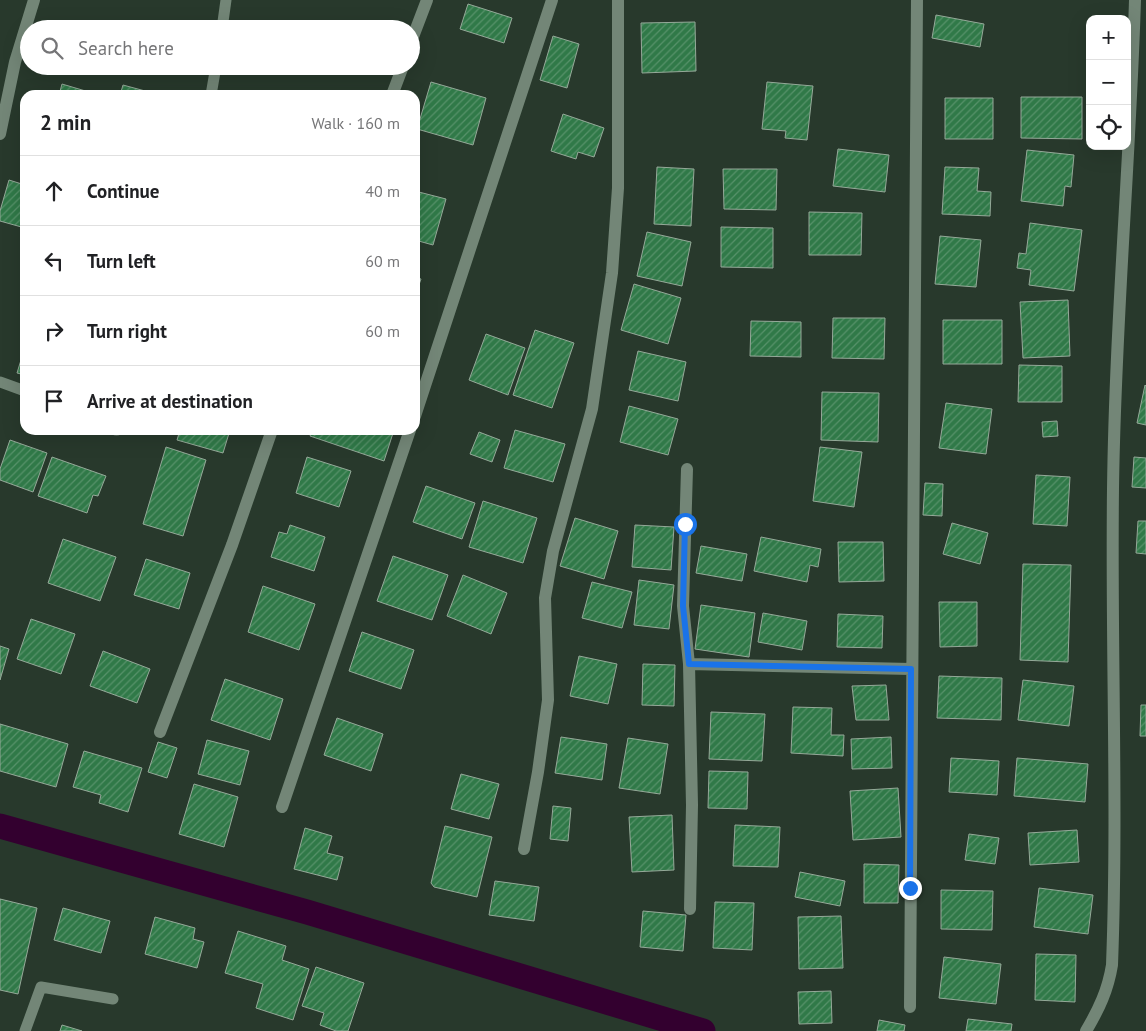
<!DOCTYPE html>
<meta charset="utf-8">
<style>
body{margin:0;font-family:"PT Sans",sans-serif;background:#f6f6f6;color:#202124}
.controls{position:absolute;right:15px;top:15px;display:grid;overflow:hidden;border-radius:10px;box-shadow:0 5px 20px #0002}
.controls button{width:45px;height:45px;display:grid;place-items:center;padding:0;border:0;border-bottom:1px solid #e0e0e0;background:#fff;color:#202124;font:25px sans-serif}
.stop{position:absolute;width:15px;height:15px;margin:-11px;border:4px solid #1a73e8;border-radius:50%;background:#fff}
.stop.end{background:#1a73e8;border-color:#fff;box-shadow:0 1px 5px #0008}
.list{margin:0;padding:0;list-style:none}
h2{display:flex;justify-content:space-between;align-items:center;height:65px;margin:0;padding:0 20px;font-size:21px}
h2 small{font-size:16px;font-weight:400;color:#757577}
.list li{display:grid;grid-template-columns:32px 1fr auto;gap:15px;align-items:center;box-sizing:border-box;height:70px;padding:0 20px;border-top:1px solid #e0e0e0}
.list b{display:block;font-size:19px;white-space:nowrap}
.list em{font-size:16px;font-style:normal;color:#757577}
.icon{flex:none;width:28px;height:28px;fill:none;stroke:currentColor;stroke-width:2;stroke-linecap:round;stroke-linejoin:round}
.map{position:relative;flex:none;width:1146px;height:1031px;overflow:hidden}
.search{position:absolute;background:#fff;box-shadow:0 5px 20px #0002;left:20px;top:20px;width:400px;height:55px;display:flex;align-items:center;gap:12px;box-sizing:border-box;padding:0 18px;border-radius:28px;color:#757577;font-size:19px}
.panel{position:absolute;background:#fff;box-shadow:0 5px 20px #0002;left:20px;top:90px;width:400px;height:345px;border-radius:15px}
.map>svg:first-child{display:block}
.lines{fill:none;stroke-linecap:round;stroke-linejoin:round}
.canal{stroke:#33002f;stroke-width:25}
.building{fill:url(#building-hatch);stroke:#95a999}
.lane{stroke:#738677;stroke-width:11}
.street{stroke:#738677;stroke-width:12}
.route{stroke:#1a73e8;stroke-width:6}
</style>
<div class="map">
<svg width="1146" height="1031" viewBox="0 0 1146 1031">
<defs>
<pattern id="building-hatch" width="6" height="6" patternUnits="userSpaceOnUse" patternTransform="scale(1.25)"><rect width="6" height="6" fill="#307948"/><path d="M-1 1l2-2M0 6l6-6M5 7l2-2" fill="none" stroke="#57926a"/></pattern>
</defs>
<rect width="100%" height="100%" fill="#28392c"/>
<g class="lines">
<!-- canal -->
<path class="canal" d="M0 826 307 912 703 1031"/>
</g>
<!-- building -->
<path class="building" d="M468 4 512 18 504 43 460 29Z
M936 15 984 24 980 47 932 38Z
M695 22 696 71 642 73 641 23Z
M553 36 579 44 567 88 540 80Z
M431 82 486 98 473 145 417 129Z
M767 82 813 86 807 140 785 138 786 131 762 129Z
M62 84 99 95H59Z
M123 85 160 95H120Z
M1021 97H1082V139L1021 138Z
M945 98H993V139H945Z
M563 114 604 128 594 157 578 152 576 159 551 151Z
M838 149 889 155 885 192 833 186Z
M1027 150 1074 155 1071 187 1065 186 1063 206 1021 201Z
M657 167 694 169 691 226 654 224Z
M945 167 979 168 977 191 991 192 990 216 942 214Z
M723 169H777L776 210 724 209Z
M9 180 25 185V228L0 221V211Z
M415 191 446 199 433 245 415 240Z
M809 212 862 213 861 255H809Z
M1030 223 1082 230 1074 291 1029 285 1031 270 1017 268 1019 253 1026 254Z
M721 227 773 228V268L721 267Z
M647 232 691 242 682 286 637 276Z
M940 236 981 240 976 287 935 284Z
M415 277 421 279 415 296Z
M634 284 681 298 668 344 621 330Z
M1068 300 1070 356 1023 358 1020 302Z
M833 318H885L884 359 832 358Z
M943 320H1002V364H943Z
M751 321 801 322V357L750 356Z
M535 330 574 343 552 408 513 395Z
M486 334 525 348 508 395 469 380Z
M25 347V375L17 373Z
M638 351 686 362 678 401 629 390Z
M1019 365 1062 366V402H1018Z
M1145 385 1146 386V425L1137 423Z
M822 392 879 393 878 442 821 440Z
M946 403 992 409 986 454 939 448Z
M629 406 678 419 668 455 620 442Z
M1057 421 1058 436 1043 437 1042 422Z
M180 430H230L223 453 177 440Z
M313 430H394L384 461 310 436Z
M515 430 565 444 553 482 504 468Z
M479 432 500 440 492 462 470 454Z
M10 440 47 453 33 492 0 480V469Z
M166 447 206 460 183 536 143 524Z
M820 447 862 452 854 507 813 501Z
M52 457 106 476 98 496 93 495 87 513 38 496Z
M307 457 351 471 339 507 296 493Z
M1134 457 1146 458V488L1132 487Z
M1036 475 1070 477 1067 526 1033 524Z
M925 483 943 484 942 516 923 515Z
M426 486 475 503 462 539 413 522Z
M483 501 537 518 523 563 469 547Z
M575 518 618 531 604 579 560 566Z
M1138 521H1146V554L1136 553Z
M952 523 988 533 980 564 943 554Z
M290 525 325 537 314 571 271 557 279 532 287 534Z
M635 525 674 527 671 570 632 567Z
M761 537 821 549 818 567 810 565 807 582 754 571Z
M63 539 116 557 100 601 48 583Z
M838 542H883L884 581 839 582Z
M701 546 747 554 742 581 696 573Z
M393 556 448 575 432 620 377 601Z
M146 559 190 573 179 609 134 595Z
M1023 564 1071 565 1068 662 1020 660Z
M463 575 507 593 491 634 447 616Z
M639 580 674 585 669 629 634 625Z
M592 582 632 592 622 628 582 618Z
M263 586 315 604 299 650 248 632Z
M939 602H977V646L940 647Z
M701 605 755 613 749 657 695 649Z
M763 613 807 621 802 650 758 642Z
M838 614 883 616 882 648 837 647Z
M31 619 75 634 61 674 17 659Z
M362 632 414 650 401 689 349 671Z
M0 646 9 649 0 680Z
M103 651 150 669 137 703 90 686Z
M579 656 617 664 608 704 570 696Z
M643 664 675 665 674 706 642 705Z
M939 676 1002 678 1001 720 937 718Z
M225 679 283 699 270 740 211 720Z
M1023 680 1074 686 1069 726 1018 720Z
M886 685 889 720H856L852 686Z
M1141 705H1146V736H1140Z
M793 707 832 708 831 735H844L843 756 791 753Z
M711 712 765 714 762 761 709 759Z
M337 718 383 734 371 771 324 755Z
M0 724 68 744 56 787 0 771Z
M561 737 607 744 602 780 555 773Z
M891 737 892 768 852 769 851 739Z
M628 738 668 744 660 794 619 788Z
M207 740 249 751 240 785 198 774Z
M158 742 177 748 167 778 148 772Z
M84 751 142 768 128 812 99 803 101 795 73 787Z
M951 758 999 761 997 795 949 792Z
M1017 758 1088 764 1085 802 1014 796Z
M709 771 748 772 747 809 708 808Z
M461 774 499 784 489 819 451 809Z
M194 784 238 797 224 847 179 834Z
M898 788 901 837 853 840 850 791Z
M553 806 571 808 568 841 550 839Z
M672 815 674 870 632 872 629 817Z
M735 825 780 827 778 867 733 866Z
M445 826 492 837 477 897 434 887 431 883Z
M305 828 332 836 327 853 343 857 337 880 294 869Z
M1077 830 1079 862 1030 865 1028 833Z
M969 834 999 838 995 864 965 860Z
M864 864 899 865 898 903H864Z
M800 872 845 881 840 906 795 897Z
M495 881 539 887 534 921 489 915Z
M1039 888 1093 895 1088 934 1034 927Z
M941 890 993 891 992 930 941 929Z
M0 899 37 908 18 994 0 990Z
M715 902 754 903 752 950 713 948Z
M63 908 110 921 101 953 54 940Z
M643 911 686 915 683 951 640 947Z
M841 916 843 968 799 969 798 917Z
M155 917 195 928 193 939 204 942 197 968 145 954Z
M238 931 286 946 282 960 309 969 293 1020 256 1008 263 984 225 973Z
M1036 954 1076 955 1075 1002 1035 1000Z
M944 957 1001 964 996 1004 939 998Z
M316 967 364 983 348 1031H336L320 1025 324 1013 302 1006Z
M831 991 832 1023 799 1024 798 992Z
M968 1019 1012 1024 1011 1031H966Z
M879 1020 905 1025 904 1031H877Z
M62 1025 82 1031H60Z"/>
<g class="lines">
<!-- lane -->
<path class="lane" d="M222 29 226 0
M211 95 216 66
M0 382 25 391
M116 430H117
M25 1031 41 987 113 999"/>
<!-- street -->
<path class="street" d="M411 42 427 0
M392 95 403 66
M0 134 15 62 34 0
M415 416 552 0
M687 469 683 606 689 664 692 805 690 909
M689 664 911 669
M160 732 232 545 272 430
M282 807 410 430
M524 849 538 772 548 700 545 598 553 551 592 409 612 273 618 188V0
M910 1007 917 0
M1086 1031C1099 1009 1108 990 1112 965 1118 806 1111 648 1113 489 1115 326 1130 163 1135 0"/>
</g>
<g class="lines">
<!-- route -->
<path class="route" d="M685 524 683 606 689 664 911 669 910 888"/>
</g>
</svg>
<div class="controls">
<button>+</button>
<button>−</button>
<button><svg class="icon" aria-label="locate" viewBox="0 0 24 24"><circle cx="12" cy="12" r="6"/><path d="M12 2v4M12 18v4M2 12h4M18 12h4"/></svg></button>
</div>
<div class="stop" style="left:685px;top:524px"></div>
<div class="stop end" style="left:910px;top:888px"></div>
<div class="search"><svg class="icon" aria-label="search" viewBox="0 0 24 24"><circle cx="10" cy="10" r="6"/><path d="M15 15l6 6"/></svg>Search here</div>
<section class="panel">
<h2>2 min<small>Walk · 160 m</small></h2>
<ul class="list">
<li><svg class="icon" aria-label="ahead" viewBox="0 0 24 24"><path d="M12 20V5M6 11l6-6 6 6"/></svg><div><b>Continue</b></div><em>40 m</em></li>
<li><svg class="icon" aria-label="left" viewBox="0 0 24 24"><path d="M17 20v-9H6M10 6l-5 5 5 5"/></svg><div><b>Turn left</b></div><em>60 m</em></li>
<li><svg class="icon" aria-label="right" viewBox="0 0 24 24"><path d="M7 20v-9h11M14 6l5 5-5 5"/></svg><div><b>Turn right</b></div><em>60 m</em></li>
<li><svg class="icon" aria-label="arrive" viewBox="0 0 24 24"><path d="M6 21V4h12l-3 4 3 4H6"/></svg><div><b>Arrive at destination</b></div></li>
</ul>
</section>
</div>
